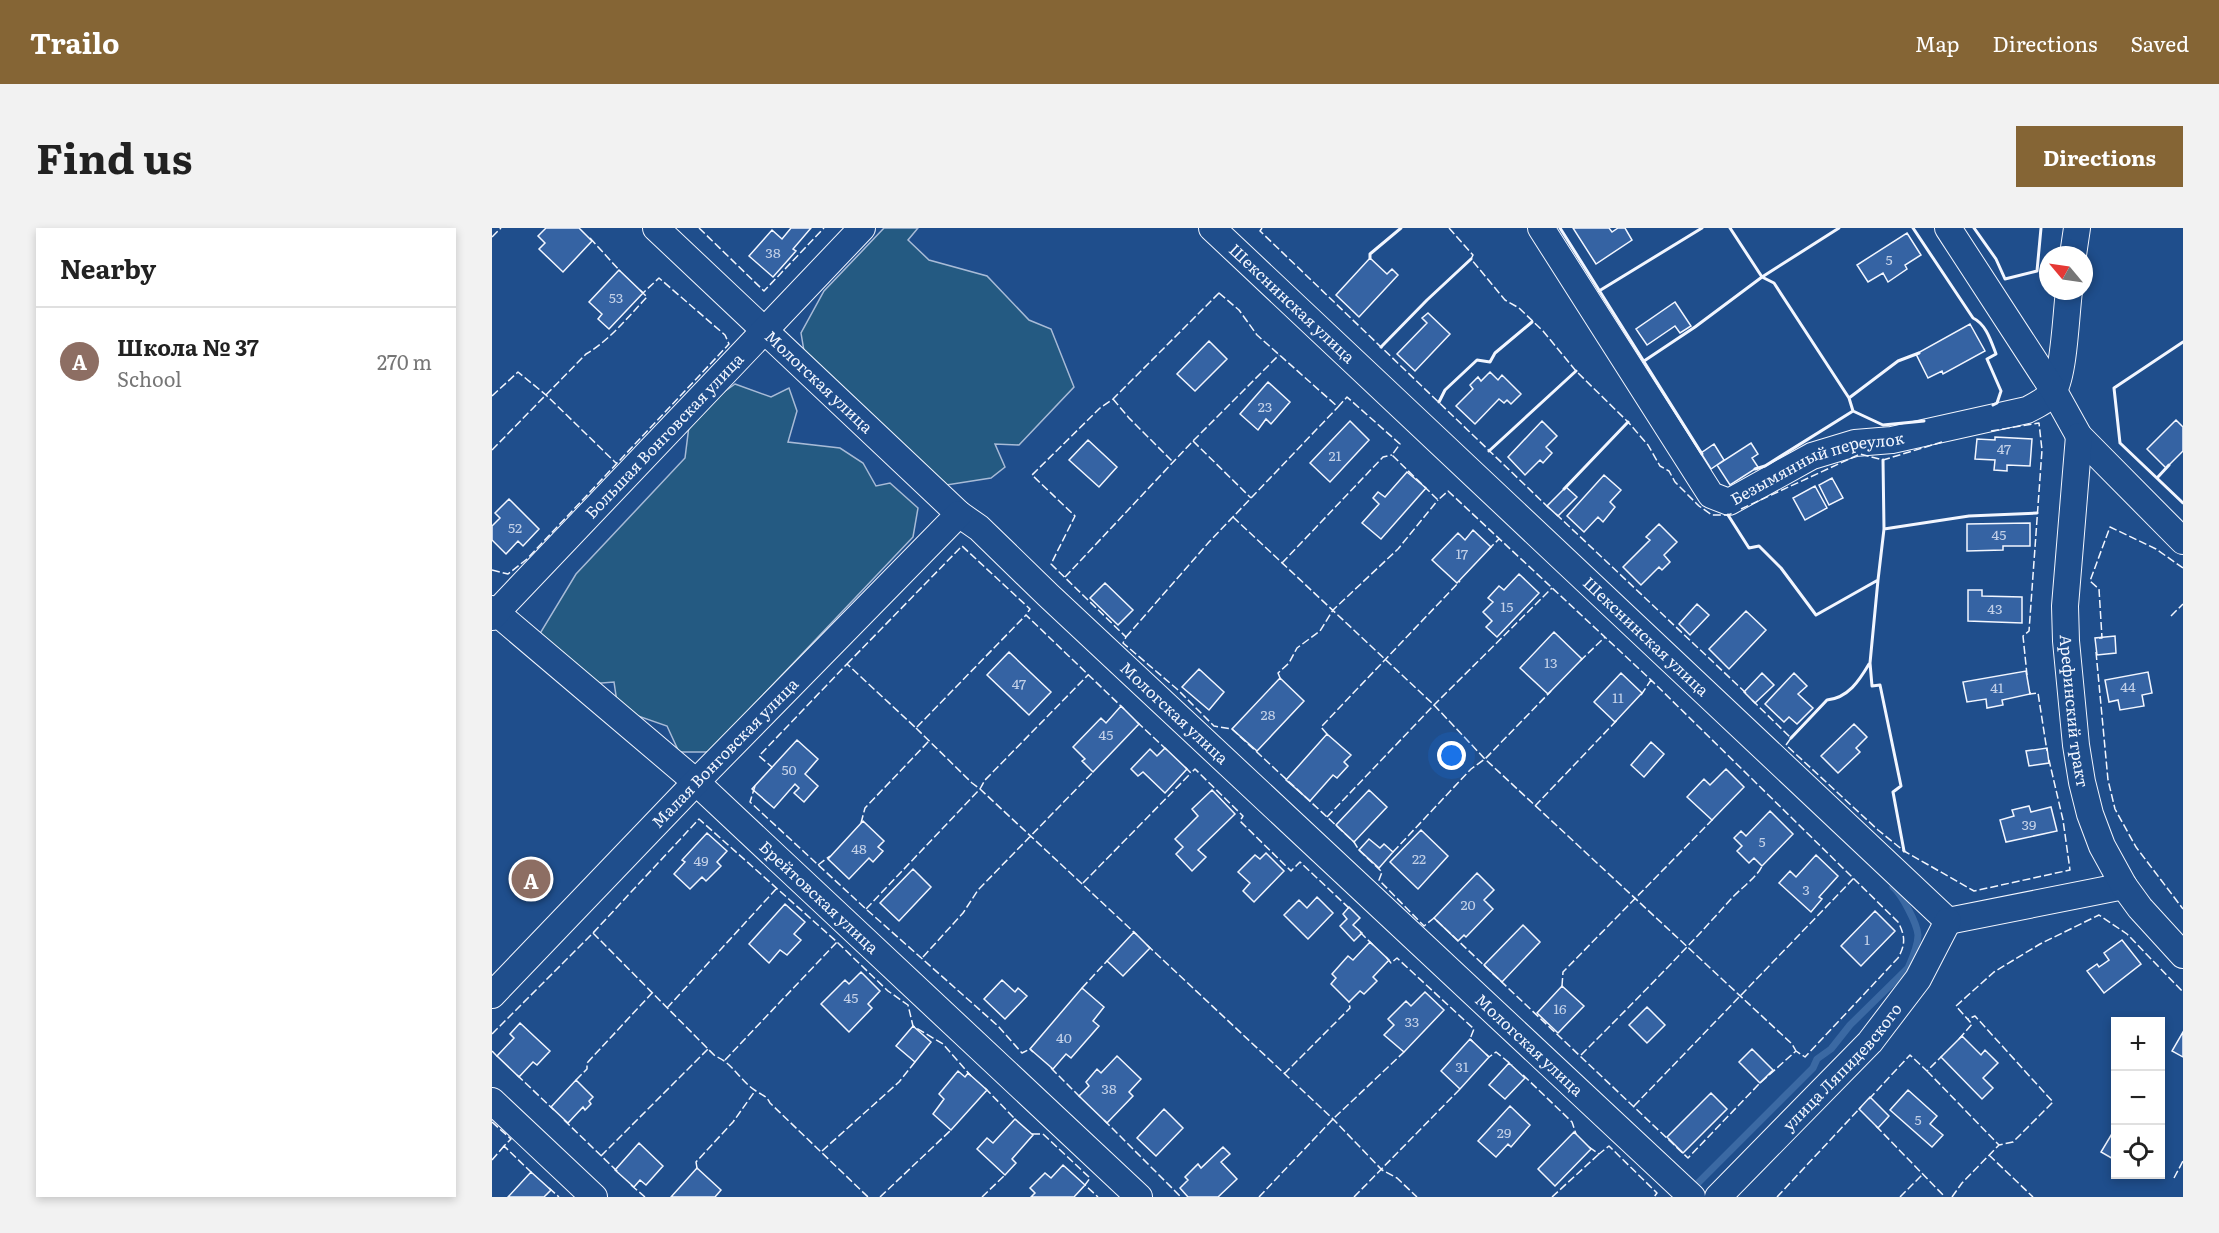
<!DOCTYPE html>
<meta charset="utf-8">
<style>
body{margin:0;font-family:Literata,serif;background:#f2f2f2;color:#222}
.controls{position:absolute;right:18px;bottom:18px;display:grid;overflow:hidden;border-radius:0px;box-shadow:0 3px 9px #0003}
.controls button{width:54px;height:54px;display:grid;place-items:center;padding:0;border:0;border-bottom:2px solid #e0e0e0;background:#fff;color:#222;font:30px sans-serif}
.compass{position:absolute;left:1547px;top:18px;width:54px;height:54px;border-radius:50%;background:#fff;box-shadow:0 3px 9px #0003;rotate:299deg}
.you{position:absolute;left:960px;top:528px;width:21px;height:21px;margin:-15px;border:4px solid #fff;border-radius:50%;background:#1a73e8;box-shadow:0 0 0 9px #1a73e833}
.badge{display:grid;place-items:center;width:39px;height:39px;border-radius:50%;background:#856535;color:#fff;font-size:20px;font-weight:700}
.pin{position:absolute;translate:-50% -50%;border:3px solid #fff;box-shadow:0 2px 6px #0006}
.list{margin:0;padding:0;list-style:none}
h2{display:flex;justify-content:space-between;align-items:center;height:78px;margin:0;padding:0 24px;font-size:26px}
h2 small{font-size:20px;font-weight:400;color:#767676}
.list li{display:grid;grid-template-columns:39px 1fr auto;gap:18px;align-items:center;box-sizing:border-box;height:108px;padding:0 24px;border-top:2px solid #e0e0e0}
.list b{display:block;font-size:22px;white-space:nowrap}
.list p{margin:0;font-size:20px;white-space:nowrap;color:#767676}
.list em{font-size:20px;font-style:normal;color:#767676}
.icon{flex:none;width:33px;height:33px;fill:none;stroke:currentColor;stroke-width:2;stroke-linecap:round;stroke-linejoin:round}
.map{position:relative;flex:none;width:1691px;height:969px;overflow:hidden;border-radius:0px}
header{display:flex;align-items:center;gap:36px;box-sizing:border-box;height:84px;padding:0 30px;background:#856535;color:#fff}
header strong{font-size:28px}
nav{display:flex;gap:33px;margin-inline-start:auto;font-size:21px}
.intro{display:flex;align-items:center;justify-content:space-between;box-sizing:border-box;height:144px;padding:0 36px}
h1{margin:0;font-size:42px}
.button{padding:15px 27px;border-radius:0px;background:#856535;color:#fff;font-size:21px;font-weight:700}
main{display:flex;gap:36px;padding:0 36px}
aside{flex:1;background:#fff;border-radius:0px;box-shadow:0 3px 9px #0003}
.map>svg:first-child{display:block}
.green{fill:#245a82;stroke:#a8bbd7;stroke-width:1.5}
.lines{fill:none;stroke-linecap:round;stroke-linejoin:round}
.stream{stroke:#3b69a3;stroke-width:7}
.building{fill:#3563a3;stroke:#f2f6ff;stroke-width:1.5}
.minor-casing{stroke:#f2f6ff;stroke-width:28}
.minor{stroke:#1f4e8c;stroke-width:26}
.fence{stroke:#f2f6ff;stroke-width:1.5;stroke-dasharray:8 3;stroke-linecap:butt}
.wall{stroke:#f2f6ff;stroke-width:3}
.labels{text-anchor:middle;stroke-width:4.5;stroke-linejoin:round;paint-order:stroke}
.number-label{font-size:14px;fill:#c3d1e8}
.street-label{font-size:16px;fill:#f2f6ff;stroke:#1f4e8c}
</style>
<header>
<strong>Trailo</strong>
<nav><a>Map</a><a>Directions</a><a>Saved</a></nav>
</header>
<div class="intro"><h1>Find us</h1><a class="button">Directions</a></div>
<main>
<aside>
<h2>Nearby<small></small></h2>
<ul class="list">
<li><span class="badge" style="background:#8d6e63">A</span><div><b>Школа № 37</b><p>School</p></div><em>270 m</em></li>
</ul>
</aside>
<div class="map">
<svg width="1691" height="969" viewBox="0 0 1691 969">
<rect width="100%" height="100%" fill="#1f4e8c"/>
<!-- green -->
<path class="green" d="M392 0H426L416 12 437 32 495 48 537 92 559 101 582 159 527 217 503 216 513 239 499 250 448 258 314 135 309 105 332 63Z
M243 156 279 169 297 160 305 183 296 214 348 220 371 235 384 258 398 255 426 280 421 309 217 524H187L175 498 126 481 122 454 97 456 44 412 84 346 193 230 197 198 218 174Z"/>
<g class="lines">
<!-- stream -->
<path class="stream" d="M1206 955 1321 840 1325 831 1339 821 1358 797 1416 740C1420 731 1426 718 1426 707 1425 695 1410 667 1401 659"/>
</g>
<!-- building -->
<path class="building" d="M54 0H87L100 13 71 44 47 21 53 15 46 8Z
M299 0H319L301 21 304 23 281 49 257 28 280 2 290 11Z
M1081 0H1117L1120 4 1126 0H1133L1140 12 1104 36Z
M1415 5 1429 27 1413 37 1415 41 1396 54 1391 45 1376 54 1365 37Z
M878 30 895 46 900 41 906 47 867 89 844 67Z
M127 42 151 65 117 101 106 91 110 86 97 74Z
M1183 74 1199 98 1188 105 1183 98 1155 117 1144 101Z
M936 85 958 106 923 143 905 126 935 95 930 90Z
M1478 96 1493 123 1451 146 1450 143 1436 150 1424 126Z
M717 113 735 131 703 163 685 146Z
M998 144 1006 152 1010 147 1029 166 1019 176 1015 172 1012 175 1007 171 983 196 964 178 981 161 978 157 986 149 989 153Z
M776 154 798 174 779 196 774 191 766 202 748 186Z
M1684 192 1691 199V223L1674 240 1655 221Z
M858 193 877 212 838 254 818 235Z
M1050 193 1065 208 1054 219 1060 225 1051 235 1048 232 1033 247 1016 229Z
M1503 209 1540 211 1538 238 1515 237V243L1502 242 1503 232 1483 231 1485 211 1503 212Z
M596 212 625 239 607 259 577 232Z
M1259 215 1266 226 1260 230 1266 239 1238 257 1225 237Z
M1222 216 1232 232 1219 241 1209 225Z
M915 244 934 260 889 311 870 295 887 276 881 270 886 264 893 269Z
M1112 247 1129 262 1118 274 1123 279 1111 294 1106 289 1092 304 1075 288Z
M1340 250 1351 270 1337 277 1327 257Z
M1323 258 1335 280 1313 292 1301 270Z
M1074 259 1085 269 1066 288 1055 278Z
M17 271 47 301 31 318 26 313 14 326 0 312V298L8 290 3 285Z
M1538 295V318H1511V322L1475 323V296Z
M1167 296 1185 314 1172 327 1178 334 1170 342 1167 339 1149 357 1131 339 1158 312 1154 309Z
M981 302 999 319 965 355 940 332 966 305 973 312Z
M1027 346 1047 365 1005 409 994 399 1000 393 991 384 1001 374 996 370 1007 358 1012 362Z
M613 355 641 382 626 397 598 370Z
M1476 362H1490V368L1530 369V395L1476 393Z
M1205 376 1217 387 1198 407 1187 396Z
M1254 383 1274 402 1237 441 1217 421Z
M1062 404 1090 431 1056 466 1028 440Z
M1623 408 1624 425 1605 427 1603 410Z
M517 424 559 464 537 487 495 447Z
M707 441 732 464 717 482 690 459Z
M1534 443 1538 466 1510 472 1511 477 1495 480 1494 471 1475 474 1471 454Z
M1656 444 1660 465 1650 467 1652 478 1628 482 1626 472 1617 474 1613 452Z
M1129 445 1150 465 1123 494 1102 474Z
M1270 445 1282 457 1263 475 1252 464Z
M1302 445 1315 458 1306 466 1321 480 1305 496 1297 489 1292 494 1273 476Z
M788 450 812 473 765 523 740 501Z
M629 478 647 496 601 544 590 533 593 531 581 519 609 490 614 495Z
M1362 496 1375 509 1364 520 1368 524 1346 545 1329 528Z
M835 506 859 527 852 534 856 538 845 550 841 547 818 573 794 552Z
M305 512 326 531 313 546 326 558 312 574 302 565 307 560 303 556 282 580 260 561Z
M1159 514 1172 526 1152 549 1139 537Z
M673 520 695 541 673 565 651 544 646 548 639 541 658 521 665 528Z
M1555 520 1557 535 1537 538 1534 523Z
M1234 541 1252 559 1220 592 1195 569 1212 551 1218 557Z
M720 562 743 586 706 622 714 629 700 643 684 626 691 619 683 611 706 588 700 581Z
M877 562 895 579 862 614 844 597Z
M1537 578 1539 584 1559 579 1565 603 1514 614 1508 592 1522 588 1520 582Z
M1278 583 1301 606 1270 638 1262 630 1257 635 1245 623 1250 618 1242 610 1249 603 1254 608Z
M371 593 392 613 386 619 391 623 381 634 377 630 357 651 336 631Z
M929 602 956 628 926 661 898 634Z
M215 605 235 623 225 634 229 638 214 653 210 649 198 661 182 646 193 634 190 632Z
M877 611 888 620 892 616 901 624 887 640 867 622Z
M774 625 792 643 762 674 751 663 758 655 746 644 763 627 768 631Z
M1324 627 1346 648 1327 669 1330 671 1319 684 1287 655 1298 643 1304 649Z
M421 641 439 659 407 693 388 675Z
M985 645 1002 662 992 672 1001 681 974 709 972 707 966 713 942 690Z
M825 669 841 685 816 711 792 687 807 672 815 680Z
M293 676 313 694 302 706 309 712 295 727 288 722 277 735 257 716Z
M857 679 868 690 861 697 870 705 862 713 848 698 855 691 851 686Z
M1383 683 1403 703 1369 738 1349 718Z
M1031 697 1048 714 1010 754 992 737Z
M642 704 658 720 631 748 615 733Z
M1630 712 1649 736 1612 765 1595 743 1605 736 1607 739 1617 732 1612 725Z
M878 714 897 732 881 749 885 753 872 766 868 763 857 774 839 756 844 750 840 746 856 728 861 732Z
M369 744 388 763 376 776 380 780 357 804 329 776 353 752 357 756Z
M510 752 523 764 526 760 535 768 513 791 492 771Z
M1070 758 1092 778 1066 805 1045 785Z
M590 760 612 779 601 793 607 798 579 830 574 826 561 841 538 821Z
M933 764 952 782 912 824 892 807 902 797 896 791 914 773 919 778Z
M1155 779 1173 797 1155 815 1137 797Z
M28 795 58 823 45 837 41 834 27 849 5 828 22 810 18 806Z
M421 798 439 814 423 834 404 818Z
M1691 804V829L1680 823Z
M1470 808 1489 827 1493 822 1506 835 1491 850 1501 860 1490 871 1449 829Z
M978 811 997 829 968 861 949 843Z
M1260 821 1281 842 1268 855 1247 834Z
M625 828 649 851 637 864 641 868 615 895 587 868 597 858 594 854 605 841 609 845Z
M1017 835 1033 850 1013 871 997 857Z
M466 843 473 849 476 845 495 862 459 902 441 886 452 871 447 866Z
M84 852 101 869 97 873 99 876 93 882 91 879 76 895 59 879Z
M1416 862 1445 888 1438 896 1451 907 1440 919 1398 882Z
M1219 865 1235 881 1191 925 1175 909Z
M1378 869 1397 888 1386 900 1367 881Z
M1018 878 1038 897 1019 919 1016 916 1004 929 986 913Z
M672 881 691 900 664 928 645 910Z
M523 891 541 907 520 931 524 935 513 947 485 921 495 910 501 915Z
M1624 899V931L1623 932 1609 924Z
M1082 904 1099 921 1063 958 1046 941Z
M147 915 171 938 154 957 148 952 142 959 123 942Z
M731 919 738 926 729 934 745 951 726 969H696L688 960 696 952 693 949 706 936 709 940Z
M571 937 593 957 582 969H539L543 965 538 960 553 945 559 950Z
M205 940 229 962 223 969H179Z
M39 944 59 962 52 969H16Z"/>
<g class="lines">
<defs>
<g id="minor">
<path id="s1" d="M164 0 467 286 487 300 556 367 1200 969"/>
<path id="s2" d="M720 0 1456 693 1632 658"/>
<path id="s3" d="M1049 0 1219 267 1237 274 1320 228 1363 215 1400 212 1535 182C1545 177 1556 172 1562 162 1572 145 1574 86 1577 63"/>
<path d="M1456 0 1562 163 1587 208 1691 313"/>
<path d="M1581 27 1585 0"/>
<path id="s4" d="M1587 208 1573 378 1574 413 1584 517 1590 554 1598 586 1610 618 1632 658 1648 680 1691 727"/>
<path id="s5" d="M0 381 204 554 647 969"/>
<path id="s6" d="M0 389 370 0"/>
<path id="s7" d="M0 767 204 554 467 286"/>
<path d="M0 873 102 969"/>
<path id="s8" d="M1226 969 1378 814 1426 751 1456 693"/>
</g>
</defs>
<!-- minor casing -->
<use href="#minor" class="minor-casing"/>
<!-- minor -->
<use href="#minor" class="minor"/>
<!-- fence -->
<path class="fence" d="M207 0 272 63 332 0
M770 0 768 3 1057 280
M957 0 981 27 979 31 1013 72 1027 80 1051 103 1084 143 1136 194 1156 217 1168 238 1177 243 1183 254 1207 278 1220 287H1236L1241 285
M0 9 9 0
M98 10 128 43
M727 65 747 82 765 107 846 179 855 169 908 216 900 227 946 272 956 263 1159 452 1406 694C1413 707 1414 716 1406 730L1313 829 1304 823 1268 855 1196 930 942 690 932 698 887 652 890 644 867 622 862 614 740 501 722 498 685 461 631 415 634 409 559 336 583 288 540 247 608 180 621 171Z
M0 168 26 144 54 167 125 236
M621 171 637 190 681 234
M1499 203 1547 195 1550 222 1537 403 1531 408 1535 447
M701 213 759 270
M0 222 94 126C118 112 136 89 155 69L151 65
M1249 281 1368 226 1391 232 1450 214
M1064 286 1254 465
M741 289 942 477 993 531 1300 816 1304 823
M996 322 1007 311
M790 335 891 229 900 227
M0 342 16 346 35 331 237 116 233 107 167 50 151 65 148 62
M573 349 701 213 787 127
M1679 388 1691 376
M634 409 717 314 846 179
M1607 410H1610L1607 361 1598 353 1618 299 1664 321 1691 340
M1604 424 1616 552 1623 581 1644 619 1691 681
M1088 433 1113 409
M355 436 470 318 538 381 534 387
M788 450 786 445 797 435 805 420 828 403 841 382 906 321 946 272
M1538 464V466L1546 465 1555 523
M1149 467 1159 452
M1260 472 1299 510 1294 517 1386 602 1412 623 1482 663 1578 642 1571 592 1557 532
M645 494 675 522
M424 500 480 555 488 561 645 707
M835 506 829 499 968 353
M693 539 699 545 703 541 751 588 748 593 799 643 808 634 858 681
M279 541 280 539 267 528 355 436 424 500 534 387 632 481
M263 558 258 574 374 681 506 798 530 825 538 821 541 824
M1043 578 1126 491
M835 589 942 477 1060 360
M369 595 373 580 437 513
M901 624 979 541 993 531 1059 463
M326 637 338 628
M591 655 699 545
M374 681 488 561 493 552 596 447
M868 704 881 717
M101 705 223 828C241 835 248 853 264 863 271 868 274 867 278 875L376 969
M655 717 841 891 890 942 905 950 925 969
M431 729 471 685 486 662 601 544
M894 729 899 735 905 730 982 801 978 811 981 814
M1070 758 1071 744 1223 589
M590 760 615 733
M175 780 285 660
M0 806 101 705 207 591 345 714 396 763 416 777 421 798 451 816 479 848
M1467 811 1480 796 1464 778 1502 744 1548 716 1607 687 1635 706 1691 764
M0 823 7 830
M994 826 997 829 1004 824 1020 837
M1089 827C1140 776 1191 725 1239 671 1248 661 1265 649 1270 638
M233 832 345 714
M559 840 589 870
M1435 843 1507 917
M792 846 858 780 857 774
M25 847 62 882
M1031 847 1080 894 1084 906
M84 852 95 841V835L160 765
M493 860 524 892
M1377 871 1418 827 1435 843 1450 828
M1142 878 1362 650
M72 892 126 944
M612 892 689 969
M0 894 19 911 12 918 41 946
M1384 898 1453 969
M540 906H551L598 950 593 957 606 969
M1097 919 1107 926 1117 918 1165 965 1162 969
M330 923 407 854 423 834
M1497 927 1541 969
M109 928 216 821
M0 932 12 918
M205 940 204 934 241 894 263 863
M1682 950 1691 933
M139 957 153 969
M57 960 67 969
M388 969 459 902
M490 969 513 947
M767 969 841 891 912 824
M862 969 968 861
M1060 969 1107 926
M1285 969 1369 879
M1408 969 1431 946
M1460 969 1470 955 1507 917 1521 914 1561 874 1483 788 1476 791"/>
<!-- wall -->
<path class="wall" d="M1068 0 1210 226
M1238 0 1270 49 1282 55 1357 170 1361 183
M1421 0 1481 90C1494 96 1499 113 1504 126L1495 131 1509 163 1505 175 1501 177
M1482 0 1504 31 1513 51 1545 43 1549 0
M878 30V26L909 0
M1107 63 1210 0
M1691 114 1622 160 1628 215 1691 275
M889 119 935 72 979 31
M1152 133 1203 99 1270 49 1347 0
M1357 170 1406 133 1427 125
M947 174 953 162 985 132 998 134 1003 125 1040 94
M997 223 1084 143
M1263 241 1273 238 1361 183 1391 197 1432 193
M1665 250 1677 237
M1072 261 1136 194
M1236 287 1257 320 1267 318 1289 340 1324 387 1386 352 1392 301 1391 232
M1392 301 1477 288 1545 285
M1386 352 1378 435 1380 458 1388 457 1409 558 1401 564 1412 623
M1299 510 1335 472C1356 470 1367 453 1377 436"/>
</g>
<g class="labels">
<!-- number labels -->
<g class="number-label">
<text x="281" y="30">38</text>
<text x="1397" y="37">5</text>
<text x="124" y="75">53</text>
<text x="773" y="184">23</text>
<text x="1512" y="226">47</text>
<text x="843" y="233">21</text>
<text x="23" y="305">52</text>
<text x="1507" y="312">45</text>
<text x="970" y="331">17</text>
<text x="1015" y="384">15</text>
<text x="1503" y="386">43</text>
<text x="1059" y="440">13</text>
<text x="527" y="461">47</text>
<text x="1636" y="464">44</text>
<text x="1505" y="465">41</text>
<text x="1126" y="475">11</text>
<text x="776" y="492">28</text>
<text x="614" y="512">45</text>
<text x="297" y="547">50</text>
<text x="1537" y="602">39</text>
<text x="1270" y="619">5</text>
<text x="367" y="626">48</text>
<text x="927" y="636">22</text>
<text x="209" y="638">49</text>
<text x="1314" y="667">3</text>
<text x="976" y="682">20</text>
<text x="1375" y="717">1</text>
<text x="359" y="775">45</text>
<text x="1068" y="786">16</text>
<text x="920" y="799">33</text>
<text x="572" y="815">40</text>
<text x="970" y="844">31</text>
<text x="617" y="866">38</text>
<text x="1426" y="897">5</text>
<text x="1012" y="910">29</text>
</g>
<!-- street labels -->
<g class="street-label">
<text dy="6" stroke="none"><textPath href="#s2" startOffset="110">Шекснинская улица</textPath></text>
<text dy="6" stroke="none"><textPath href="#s1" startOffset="224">Мологская улица</textPath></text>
<text dy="6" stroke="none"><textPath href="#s6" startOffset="250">Большая Вонговская улица</textPath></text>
<text dy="6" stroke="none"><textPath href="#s3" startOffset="432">Безымянный переулок</textPath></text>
<text dy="6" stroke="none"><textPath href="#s2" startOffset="596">Шекснинская улица</textPath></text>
<text dy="6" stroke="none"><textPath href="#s4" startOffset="276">Арефинский тракт</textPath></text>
<text dy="6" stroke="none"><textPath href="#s1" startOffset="710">Мологская улица</textPath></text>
<text dy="6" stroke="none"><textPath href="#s7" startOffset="336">Малая Вонговская улица</textPath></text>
<text dy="6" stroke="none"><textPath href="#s5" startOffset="436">Брейтовская улица</textPath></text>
<text dy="6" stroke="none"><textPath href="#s1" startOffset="1196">Мологская улица</textPath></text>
<text dy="6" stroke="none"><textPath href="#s8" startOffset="180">улица Ляпидевского</textPath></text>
</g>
</g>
</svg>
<div class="controls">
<button>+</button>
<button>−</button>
<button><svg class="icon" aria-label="locate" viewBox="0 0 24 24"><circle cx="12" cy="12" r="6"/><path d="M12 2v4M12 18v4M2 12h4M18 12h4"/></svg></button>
</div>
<svg class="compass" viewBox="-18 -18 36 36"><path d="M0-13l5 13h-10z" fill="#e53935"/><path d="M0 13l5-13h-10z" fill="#767676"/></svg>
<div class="you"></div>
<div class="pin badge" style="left:39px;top:651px;background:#8d6e63">A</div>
</div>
</main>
